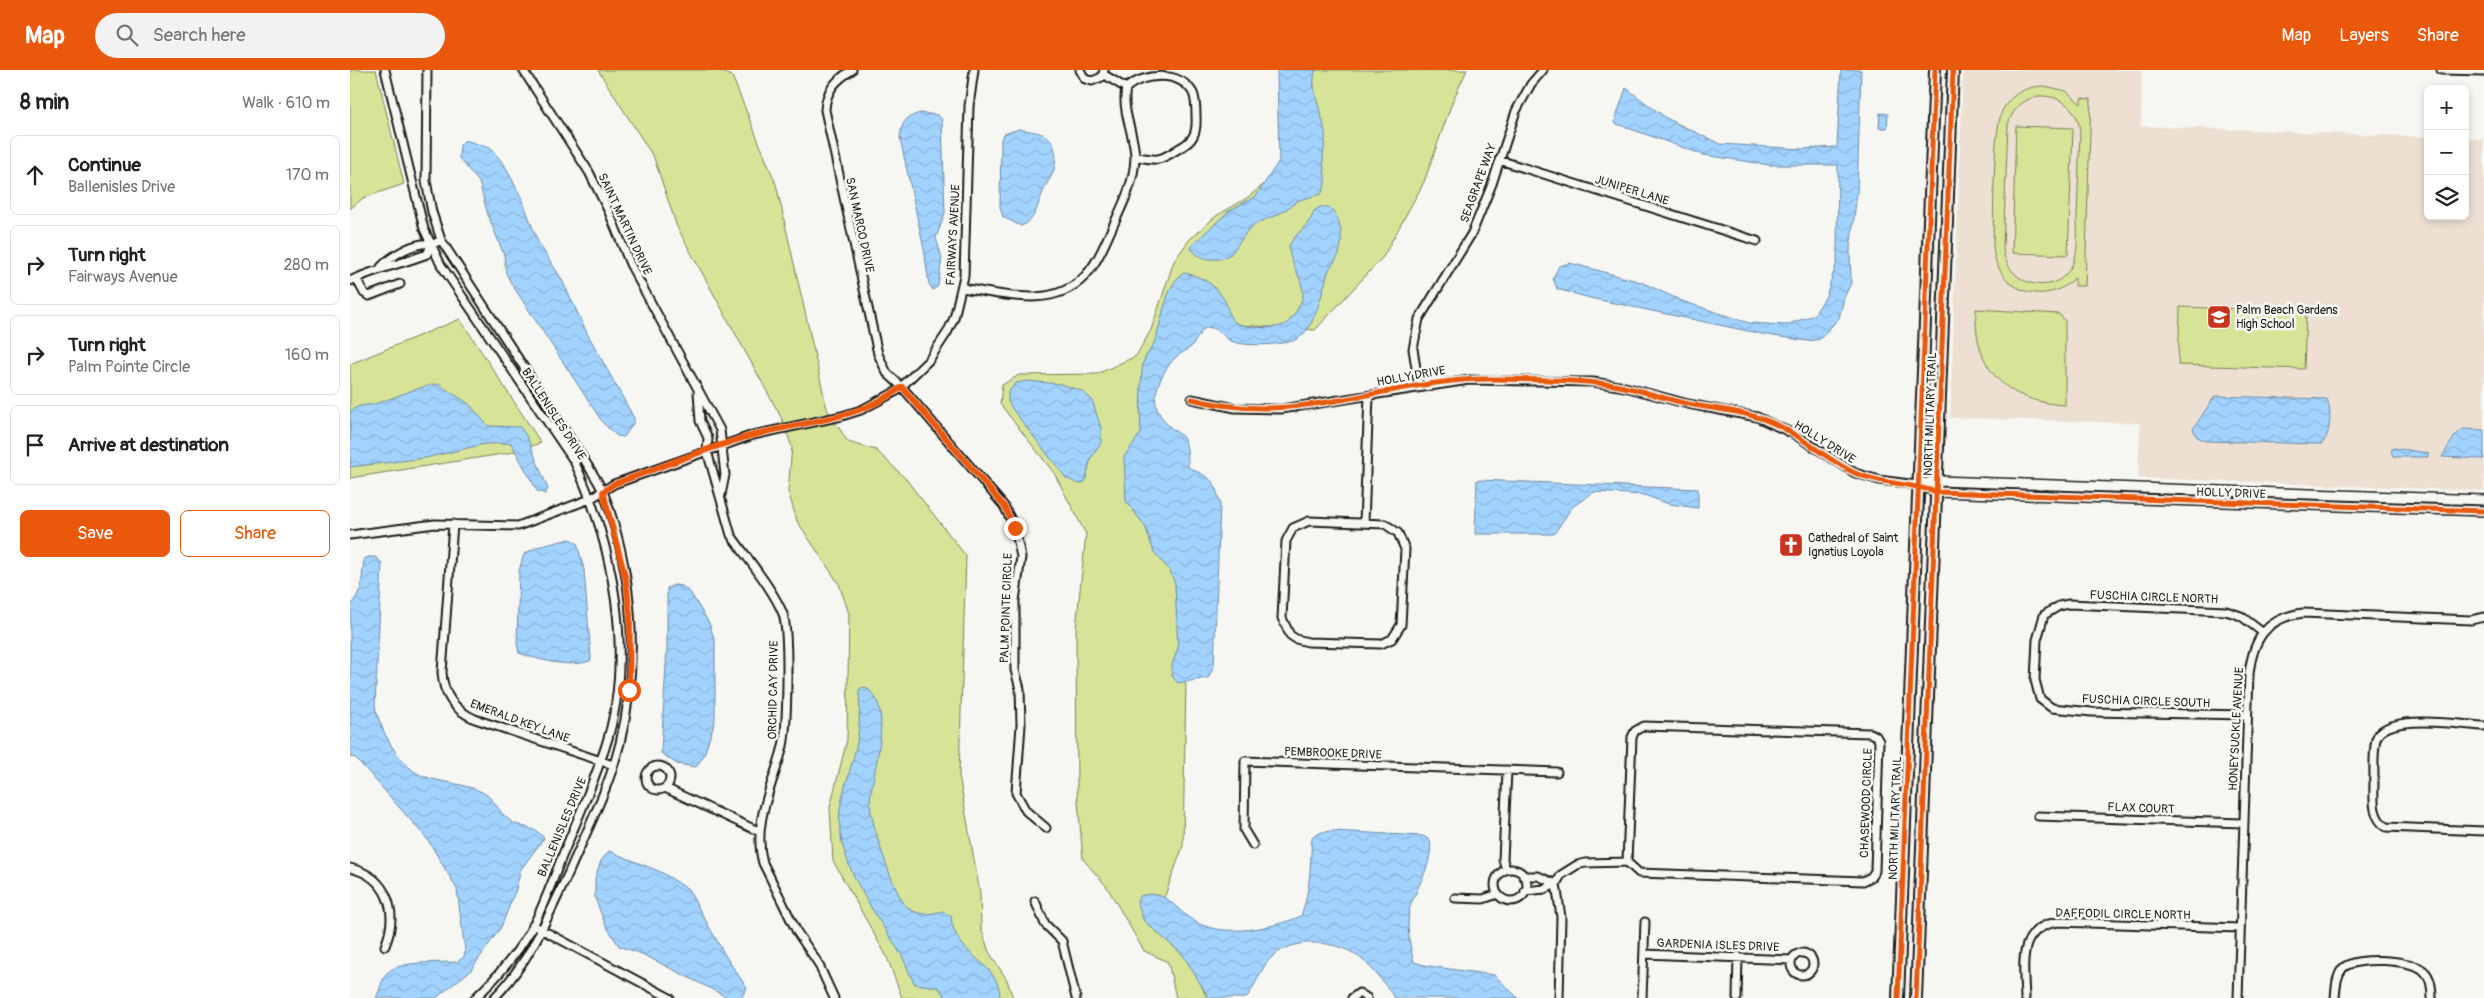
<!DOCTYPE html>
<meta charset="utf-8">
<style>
body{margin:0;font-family:Pangolin,sans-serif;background:#f2f2f2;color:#202124}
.controls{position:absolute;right:15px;top:15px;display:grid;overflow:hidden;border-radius:8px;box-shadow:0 2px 8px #0003}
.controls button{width:45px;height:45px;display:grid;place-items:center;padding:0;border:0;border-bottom:1px solid #e0e0e0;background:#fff;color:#202124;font:25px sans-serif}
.stop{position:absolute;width:15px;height:15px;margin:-11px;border:4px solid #ea580c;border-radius:50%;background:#fff}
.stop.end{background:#ea580c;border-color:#fff;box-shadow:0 1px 5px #0008}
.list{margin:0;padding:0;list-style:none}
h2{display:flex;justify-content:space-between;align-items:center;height:65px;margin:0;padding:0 20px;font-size:21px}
h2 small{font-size:16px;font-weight:400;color:#757577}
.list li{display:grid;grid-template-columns:32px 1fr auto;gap:15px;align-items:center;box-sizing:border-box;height:80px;margin:0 10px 10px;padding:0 10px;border:1px solid #e0e0e0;border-radius:8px}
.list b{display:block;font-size:19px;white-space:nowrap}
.list p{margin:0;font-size:16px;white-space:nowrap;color:#757577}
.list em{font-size:16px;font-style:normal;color:#757577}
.actions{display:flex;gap:10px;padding:15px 20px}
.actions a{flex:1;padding:11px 0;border:1px solid #ea580c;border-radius:8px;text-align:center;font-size:18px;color:#ea580c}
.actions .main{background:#ea580c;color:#fff}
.icon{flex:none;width:28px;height:28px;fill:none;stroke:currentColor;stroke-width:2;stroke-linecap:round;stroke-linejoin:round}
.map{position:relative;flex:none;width:2134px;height:928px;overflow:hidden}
header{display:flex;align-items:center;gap:30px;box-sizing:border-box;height:70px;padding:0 25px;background:#ea580c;color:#fff}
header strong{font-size:24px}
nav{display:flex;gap:28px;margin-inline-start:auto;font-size:18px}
.search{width:350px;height:45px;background:#f2f2f2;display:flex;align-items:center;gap:12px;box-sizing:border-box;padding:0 18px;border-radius:28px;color:#757577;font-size:19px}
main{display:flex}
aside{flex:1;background:#fff}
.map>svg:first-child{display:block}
.built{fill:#ede0d2}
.grass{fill:#d7e396;stroke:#7a8059;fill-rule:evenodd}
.water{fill:url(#water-waves);stroke:#6c8aa4}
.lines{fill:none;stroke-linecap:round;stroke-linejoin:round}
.minor-casing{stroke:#1c1c1c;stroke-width:11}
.tertiary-casing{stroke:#1c1c1c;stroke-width:12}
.secondary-casing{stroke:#1c1c1c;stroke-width:14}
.minor{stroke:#f6f6f2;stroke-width:7}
.tertiary{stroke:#f6f6f2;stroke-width:9}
.secondary{stroke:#f6f6f2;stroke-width:10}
.cycleway-casing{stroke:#f6f6f2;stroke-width:8}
.cycleway{stroke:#e8590c;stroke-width:5}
.route{stroke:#ea580c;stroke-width:6}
.labels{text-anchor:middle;stroke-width:5;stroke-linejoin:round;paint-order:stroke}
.street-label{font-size:12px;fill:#1c1c1c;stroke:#f6f6f2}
.poi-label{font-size:12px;fill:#1c1c1c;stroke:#f6f6f2;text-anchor:start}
</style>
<header>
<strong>Map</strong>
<div class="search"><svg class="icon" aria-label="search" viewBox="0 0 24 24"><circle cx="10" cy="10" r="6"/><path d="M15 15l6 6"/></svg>Search here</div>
<nav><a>Map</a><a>Layers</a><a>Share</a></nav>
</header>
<main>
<aside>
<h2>8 min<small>Walk · 610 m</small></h2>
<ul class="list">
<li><svg class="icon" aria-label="ahead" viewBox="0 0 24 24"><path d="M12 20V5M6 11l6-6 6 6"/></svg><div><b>Continue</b><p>Ballenisles Drive</p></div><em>170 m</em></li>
<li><svg class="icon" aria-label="right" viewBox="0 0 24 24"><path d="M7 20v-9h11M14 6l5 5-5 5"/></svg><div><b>Turn right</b><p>Fairways Avenue</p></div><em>280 m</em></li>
<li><svg class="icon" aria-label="right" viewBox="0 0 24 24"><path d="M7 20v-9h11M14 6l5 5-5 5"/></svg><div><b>Turn right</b><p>Palm Pointe Circle</p></div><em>160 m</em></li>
<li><svg class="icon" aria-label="arrive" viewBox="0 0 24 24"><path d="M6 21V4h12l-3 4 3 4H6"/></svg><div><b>Arrive at destination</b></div></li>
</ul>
<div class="actions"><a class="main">Save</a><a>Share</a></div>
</aside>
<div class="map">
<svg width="2134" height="928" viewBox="0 0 2134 928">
<defs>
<pattern id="water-waves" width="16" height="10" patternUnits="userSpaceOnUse" patternTransform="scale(1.25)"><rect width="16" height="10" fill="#a2d3ff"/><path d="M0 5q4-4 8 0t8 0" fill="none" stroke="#8bb5da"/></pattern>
</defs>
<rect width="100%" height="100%" fill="#f6f6f2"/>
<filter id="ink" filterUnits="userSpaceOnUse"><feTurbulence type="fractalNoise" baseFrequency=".02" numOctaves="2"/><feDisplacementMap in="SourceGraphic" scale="10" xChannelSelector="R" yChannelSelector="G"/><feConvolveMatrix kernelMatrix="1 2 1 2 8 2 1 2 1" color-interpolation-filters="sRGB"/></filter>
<g filter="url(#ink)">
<!-- built -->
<path class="built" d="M1613 0H1792L1791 56 2078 67V146H2115V68L2134 69V421L1788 408 1790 353 1600 348Z"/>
<!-- grass -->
<path class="grass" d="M0 0H26L54 114 13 128 0 139Z
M248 0H366L382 6 426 114 477 339 498 372 526 380 555 408 616 486 609 705 630 823 631 858 639 882 657 910 663 928H552L537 887 483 791 480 737 497 670 499 544 489 514 447 451 438 421 442 377 431 347 327 157 304 88Z
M958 0H1117L1103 30 1074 112 1033 187 965 260 859 253 809 293 800 333 829 492 837 554 833 776 813 831 857 928H826L818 892 794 881 757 817 733 789 727 720 726 558 736 464 704 403 650 334 652 315 669 305 747 304 786 286 801 260 824 191 839 170 866 146 897 128 948 87Z
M1695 16 1716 21 1731 34V28L1741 29 1735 216H1725V208C1694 239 1645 220 1643 176 1644 148 1642 59 1653 39 1662 23 1678 16 1695 16ZM1689 26C1712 25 1729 40 1730 63 1729 91 1728 120 1727 148 1727 161 1729 177 1724 190 1711 230 1655 218 1653 177L1658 55C1662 39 1673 29 1689 26Z
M1666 56 1723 58 1718 185 1662 183Z
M1830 237 1956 241 1954 299 1828 295Z
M1626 239 1709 244 1715 251V335C1656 332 1623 299 1626 239Z
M110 249 191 373 159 383 0 408V294Z"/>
<!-- water -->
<path class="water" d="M927 0H966C958 17 974 45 975 64 976 72 973 79 973 87 973 102 979 111 971 124L949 130 929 144 907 153 898 160 881 184 871 189H857L849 186 841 179 843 174 879 141 906 126 929 91Z
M1491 0H1511L1507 123 1500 179 1501 213 1494 228 1489 248 1470 269 1458 271 1417 265 1240 228 1207 219 1203 208 1209 196 1220 193 1291 212 1332 231 1399 253 1436 255 1464 245 1476 226 1487 192 1488 95H1420L1354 85 1264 53 1276 18 1316 48 1370 74 1452 79 1487 77Z
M570 43 588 45 592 50 595 143 586 168 592 188 588 216 583 220 579 214 574 179 550 68C552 52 554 48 570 43Z
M1530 43 1538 44 1537 58H1529Z
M669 59C677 61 685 61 692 64 708 70 708 92 702 105 699 110 695 116 693 122 687 135 686 151 671 156L653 147 650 137 651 69 654 64Z
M115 70 140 78 154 94 172 129 188 172 211 208 237 263 284 348V352L274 367 267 366 253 353 161 213 156 203 154 185 138 145 129 112 109 88 110 75Z
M970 137H978C992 144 994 173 988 186 985 192 980 196 978 202 972 221 965 265 942 271 928 275 894 277 881 271 871 266 868 255 855 258 849 263 846 271 841 277 836 281 830 283 825 288 813 300 799 327 809 343 826 372 838 353 838 397 861 409 863 406 870 433L864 596 858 608 828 613 822 606V595L828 578 825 514 820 501 804 482 795 456 776 431 774 387 791 363C790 340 790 317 793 293 795 286 801 280 804 273 812 254 815 213 834 203 854 207 866 215 876 233 878 239 879 247 883 251 891 258 927 260 936 254 943 248 952 234 953 224 953 207 938 192 939 176 945 163 961 155 964 141Z
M677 311 710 314 732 321 742 330 751 358V373L741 388 735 412 728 414 716 408 663 340 658 331V322L666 313Z
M88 314 119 334 138 356 170 357 177 367 198 419 195 424 187 421 161 373 135 374 75 388 0 397V342C8 334 15 336 25 334 47 327 66 317 88 314Z
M1865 326 1977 329C1982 339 1981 367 1971 374L1856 371 1847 367 1843 359Z
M2113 359 2134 360V389L2092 387 2105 366Z
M2043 378 2078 383V387H2044L2041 382Z
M1127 410 1348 419V438L1319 434 1294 425 1244 422 1222 437 1204 464H1125Z
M220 469 227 473 234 500 241 588 240 591C218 598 190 590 169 583L167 574 169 501 174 484 187 477Z
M19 487H25L32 493 25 635C29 658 49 697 73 706 92 713 113 713 132 722 144 728 148 741 158 749 168 759 183 754 194 768L171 799 166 819 151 857 121 900 86 928H26C30 921 32 908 37 903 50 890 89 893 107 892L114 887 115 881 107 819 78 770 6 688 0 687V538L11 518 14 489Z
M324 515 332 516 340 522 359 553 365 571V651L354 685 346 697 327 694 311 683 317 577V518Z
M513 617C548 630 521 705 520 732 519 748 544 824 556 836 566 846 580 845 592 841L601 846C604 888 650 890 650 928H596L588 917 565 914C559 905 557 895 552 886 526 843 480 787 491 733 495 714 502 696 506 677 510 662 510 635 509 620Z
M983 761 1073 766 1080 770C1084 793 1067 816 1060 837 1056 853 1059 876 1064 892L1078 896 1144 905 1168 928H1045C1033 912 1021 894 1003 883 980 870 944 868 923 886 911 896 906 916 896 928H859L833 885 794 851 787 832 790 826C818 818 825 841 846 852 873 868 924 858 951 846 961 820 960 794 962 767L972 762Z
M259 781 311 802 338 819 376 887 397 918 391 928H379L292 884 269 876 255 854 245 828V808L251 791Z"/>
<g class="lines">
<defs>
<path id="minor" d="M35 0 74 159 91 195 224 391C264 475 285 588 255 678 243 714 228 749 213 784 204 807 195 832 184 854 171 879 146 909 125 928
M77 0 76 111 82 142 91 170 235 391C241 401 249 412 254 424 283 501 290 592 270 673 259 718 237 760 219 802 198 847 179 893 144 928
M173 0 239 102 259 142 280 194 370 360 375 405 371 425
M502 0C486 10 476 20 475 40L528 284 537 303 552 317 654 436 665 458 671 487 665 531V600L670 619 671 655 666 723 676 741 696 758
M730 0 735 9 742 11 752 7 754 0
M2091 0 2134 1
M753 4 776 18
M1149 90 1407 171
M31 197C40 187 58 176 72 174 82 173 81 176 91 170
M6 208 14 223 19 226 50 214
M0 211C25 199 51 194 77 184L81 176
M612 218C652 224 703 240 735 206 748 192 755 173 763 156 773 134 784 113 785 88 785 64 771 42 776 18 794 3 830 0 843 23 846 30 846 38 846 46 847 63 844 71 828 79 822 83 815 88 808 89 800 90 792 87 785 87
M1069 317 1063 279 1069 249 1122 163 1142 114 1166 41 1181 14 1193 0
M348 322 350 351 358 368 357 381 381 465C397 488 423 519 433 544 439 561 438 661 432 680 422 717 402 754 413 793L447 862 468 893 484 928
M842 329 885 338 931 339 1119 310 1243 312 1275 317 1338 334 1407 347 1444 364 1505 403 1529 410 1567 415
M959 451 1035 454 1048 463 1055 479 1051 555 1042 569 1031 574 958 572 946 569 940 565 932 548 936 471 943 458Z
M1014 453 1019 326
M103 454 92 602C93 624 104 640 125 649L263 695
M0 465 85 454 168 456 240 429 264 414 403 365 492 346 511 340 547 321 579 290 597 263 604 248 614 206 619 36 624 0
M1897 645 1742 642 1702 638 1690 629 1685 610 1687 570 1694 545 1709 536 1719 534 1876 541 1891 546 1912 562
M1294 656 1520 663 1526 666 1529 671 1525 801 1521 807 1513 811 1289 803 1277 792 1282 667 1285 661Z
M2134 656C2111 655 2035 642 2026 669 2023 682 2024 699 2024 711 2024 728 2021 746 2036 757L2134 761
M296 708a12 12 0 1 1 24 0a12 12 0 1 1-24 0Z
M315 718 408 761
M1688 746 1892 753
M903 775 894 760 895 691 1207 702
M0 798C38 807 49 842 35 876
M1156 799 1153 790 1157 700
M1145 815a16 16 0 1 1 32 0a16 16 0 1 1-32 0Z
M1173 806H1188L1206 814
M1206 814 1211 847 1209 928
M1175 821 1195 819 1206 814 1211 805 1227 795 1235 793 1277 792
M1105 828 1133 829 1148 824
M685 831 695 854 712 871 726 928
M183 855 320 928
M1441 894a11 11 0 1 1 22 0a11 11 0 1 1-22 0Z
M1294 884 1442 890
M1002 928 1009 923 1017 928
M1292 928 1295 852
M1387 928 1388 886
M1675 928C1674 895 1666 858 1708 852L1890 858
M1888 928 1899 604C1903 569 1916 548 1953 543L2121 550 2134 547
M1985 928C1986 918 1986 906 1993 898 2004 886 2065 889 2075 902 2081 908 2082 920 2082 928"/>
<path id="tertiary" d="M1567 415 1587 422 2134 441
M1567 415 1588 411 2134 430"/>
<path id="secondary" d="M1548 928 1585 0
M1566 928 1603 0"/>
</defs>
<!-- minor casing -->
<use href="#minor" class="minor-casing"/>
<!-- tertiary casing -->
<use href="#tertiary" class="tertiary-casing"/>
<!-- secondary casing -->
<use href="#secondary" class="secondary-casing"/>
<!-- minor -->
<use href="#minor" class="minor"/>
<!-- tertiary -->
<use href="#tertiary" class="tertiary"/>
<!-- secondary -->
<use href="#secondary" class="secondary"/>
<defs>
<path id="cycleway" d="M842 329C952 358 1037 308 1144 309 1184 310 1225 309 1264 315 1289 319 1314 329 1339 334 1369 340 1397 341 1425 354 1454 367 1477 390 1505 403 1530 414 1561 413 1587 422L2134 441
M1548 928 1585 0
M1566 928 1603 0"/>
</defs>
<!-- cycleway casing -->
<use href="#cycleway" class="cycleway-casing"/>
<!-- cycleway -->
<use href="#cycleway" class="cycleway"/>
</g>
</g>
<g class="lines" filter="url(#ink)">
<!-- route -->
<path class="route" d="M279 620 280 546 276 510 253 422 264 414C310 398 357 377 404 365 455 351 509 350 552 317L654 436 665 458"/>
</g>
<!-- icons -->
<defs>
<symbol id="school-square" viewBox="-11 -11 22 22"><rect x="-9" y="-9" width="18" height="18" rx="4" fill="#c8321e" stroke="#f6f6f2"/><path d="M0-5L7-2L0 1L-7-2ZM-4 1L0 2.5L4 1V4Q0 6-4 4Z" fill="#fff"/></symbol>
<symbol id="church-square" viewBox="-11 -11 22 22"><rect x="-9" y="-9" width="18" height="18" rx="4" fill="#c8321e" stroke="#f6f6f2"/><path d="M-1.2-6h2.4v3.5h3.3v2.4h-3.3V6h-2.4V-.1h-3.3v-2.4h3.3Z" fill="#fff"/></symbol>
</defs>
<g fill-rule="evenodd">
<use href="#school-square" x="1855" y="233" width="28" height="28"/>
<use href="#church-square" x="1427" y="461" width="28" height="28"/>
</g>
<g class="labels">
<!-- street labels -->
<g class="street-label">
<text transform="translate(1128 113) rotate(-70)" y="4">SEAGRAPE WAY</text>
<text transform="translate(1282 120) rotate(17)" y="4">JUNIPER LANE</text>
<text transform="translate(275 154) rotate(65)" y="4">SAINT MARTIN DRIVE</text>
<text transform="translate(510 155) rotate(78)" y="4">SAN MARCO DRIVE</text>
<text transform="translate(603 165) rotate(-87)" y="4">FAIRWAYS AVENUE</text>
<text transform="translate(1061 306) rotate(-10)" y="4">HOLLY DRIVE</text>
<text transform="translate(204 344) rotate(57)" y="4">BALLENISLES DRIVE</text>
<text transform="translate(1580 344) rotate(-88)" y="4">NORTH MILITARY TRAIL</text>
<text transform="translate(1475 372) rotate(32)" y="4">HOLLY DRIVE</text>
<text transform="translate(1881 423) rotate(2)" y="4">HOLLY DRIVE</text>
<text transform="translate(1804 527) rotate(2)" y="4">FUSCHIA CIRCLE NORTH</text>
<text transform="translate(656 538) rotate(-88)" y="4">PALM POINTE CIRCLE</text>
<text transform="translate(423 620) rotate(-89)" y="4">ORCHID CAY DRIVE</text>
<text transform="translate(1796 631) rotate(2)" y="4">FUSCHIA CIRCLE SOUTH</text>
<text transform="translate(170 651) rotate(20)" y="4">EMERALD KEY LANE</text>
<text transform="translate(1886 659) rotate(-87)" y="4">HONEYSUCKLE AVENUE</text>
<text transform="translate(983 683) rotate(2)" y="4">PEMBROOKE DRIVE</text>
<text transform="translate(1516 733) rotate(-88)" y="4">CHASEWOOD CIRCLE</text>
<text transform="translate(1791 738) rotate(2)" y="4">FLAX COURT</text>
<text transform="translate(1545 748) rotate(-88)" y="4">NORTH MILITARY TRAIL</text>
<text transform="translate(212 757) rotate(-67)" y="4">BALLENISLES DRIVE</text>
<text transform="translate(1773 844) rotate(1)" y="4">DAFFODIL CIRCLE NORTH</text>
<text transform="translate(1368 875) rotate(2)" y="4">GARDENIA ISLES DRIVE</text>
</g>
<!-- poi labels -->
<g class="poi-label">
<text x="1886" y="244">Palm Beach Gardens<tspan x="1886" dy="14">High School</tspan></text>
<text x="1458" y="472">Cathedral of Saint<tspan x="1458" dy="14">Ignatius Loyola</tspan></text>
</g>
</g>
</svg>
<div class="controls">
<button>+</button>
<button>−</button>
<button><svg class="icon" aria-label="layers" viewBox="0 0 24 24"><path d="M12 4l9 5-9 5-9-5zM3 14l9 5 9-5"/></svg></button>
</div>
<div class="stop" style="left:279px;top:620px"></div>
<div class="stop end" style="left:665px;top:458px"></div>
</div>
</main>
